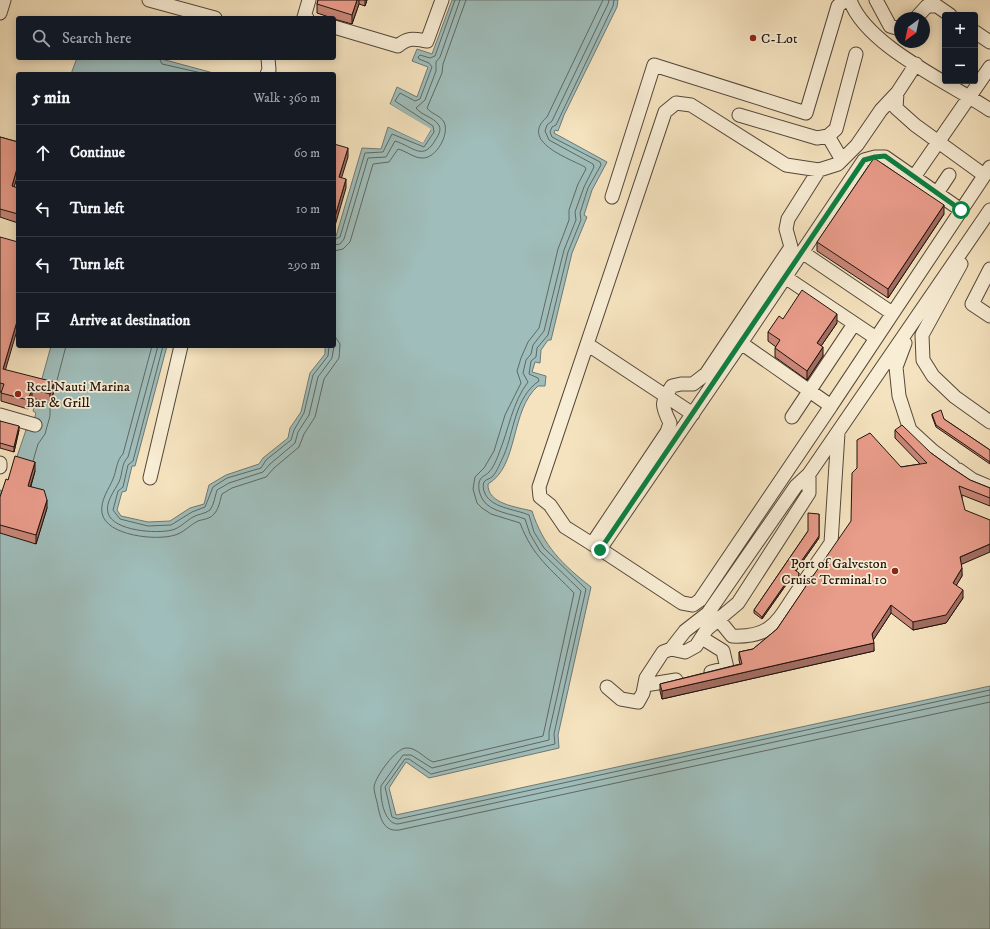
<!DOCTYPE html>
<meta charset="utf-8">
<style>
body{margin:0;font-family:"IM FELL DW Pica",serif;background:#242831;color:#f1f3f6}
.controls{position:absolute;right:12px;top:12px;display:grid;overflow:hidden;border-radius:4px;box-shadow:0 2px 10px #0003}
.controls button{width:36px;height:36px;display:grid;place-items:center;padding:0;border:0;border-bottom:1px solid #363941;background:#171b24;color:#f1f3f6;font:20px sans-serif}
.compass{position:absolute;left:894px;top:12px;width:36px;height:36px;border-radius:50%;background:#171b24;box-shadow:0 2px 10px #0003;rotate:213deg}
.stop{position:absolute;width:12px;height:12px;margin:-9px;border:3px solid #0b8043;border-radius:50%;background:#fff}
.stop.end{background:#0b8043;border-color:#fff;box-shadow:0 1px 4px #0008}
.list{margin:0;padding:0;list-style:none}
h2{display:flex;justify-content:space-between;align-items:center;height:52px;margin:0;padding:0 16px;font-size:17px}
h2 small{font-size:13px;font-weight:400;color:#9ea1a6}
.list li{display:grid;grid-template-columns:26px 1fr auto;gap:12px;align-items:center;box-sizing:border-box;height:56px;padding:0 16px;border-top:1px solid #363941}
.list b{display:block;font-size:15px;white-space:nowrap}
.list em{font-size:13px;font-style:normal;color:#9ea1a6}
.icon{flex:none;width:22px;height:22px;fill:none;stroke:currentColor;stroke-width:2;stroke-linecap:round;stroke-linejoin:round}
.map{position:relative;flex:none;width:990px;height:929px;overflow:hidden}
.search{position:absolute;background:#171b24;box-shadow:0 2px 10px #0003;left:16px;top:16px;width:320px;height:44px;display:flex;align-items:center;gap:10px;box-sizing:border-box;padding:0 14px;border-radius:4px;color:#9ea1a6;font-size:15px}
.panel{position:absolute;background:#171b24;box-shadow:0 2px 10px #0003;left:16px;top:72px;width:320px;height:276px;border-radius:4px}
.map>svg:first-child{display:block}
.water{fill:#9fbdba;stroke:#6c7975}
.pier{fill:#f5e3bf}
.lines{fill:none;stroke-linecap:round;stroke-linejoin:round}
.shore{stroke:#5f6864;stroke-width:1}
.minor-casing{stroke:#54473a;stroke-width:15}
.minor{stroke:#f8edd5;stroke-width:13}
.wall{fill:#c88677;stroke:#1f130d}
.shaded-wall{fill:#a26d61;stroke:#1f130d}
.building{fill:#e89c8a;stroke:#1f130d}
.route{stroke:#0b8043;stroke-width:5}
.poi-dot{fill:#8f2418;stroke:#f8edd5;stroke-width:1.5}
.labels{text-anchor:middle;stroke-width:3.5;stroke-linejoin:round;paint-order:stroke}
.poi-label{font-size:14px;fill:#1f130d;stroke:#f8edd5;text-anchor:start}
</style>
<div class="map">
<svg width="990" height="929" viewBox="0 0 990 929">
<rect width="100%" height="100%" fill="#f5e3bf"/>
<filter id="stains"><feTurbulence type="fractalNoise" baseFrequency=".005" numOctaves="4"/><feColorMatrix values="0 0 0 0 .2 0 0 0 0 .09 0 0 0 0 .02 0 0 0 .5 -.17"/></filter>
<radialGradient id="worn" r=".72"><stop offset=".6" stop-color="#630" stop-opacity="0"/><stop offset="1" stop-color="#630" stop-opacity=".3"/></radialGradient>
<!-- water -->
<path class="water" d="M452 0H618L617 7 564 115 558 131 555 130 554 133 607 162 592 190 584 215 587 217 572 253 551 340H548L541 350 540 363 535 362 532 372 546 376 545 386H538C510 410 519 466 488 484 487 504 517 507 532 511 543 546 563 565 591 587L558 735 559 748 429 778 406 762 389 788 396 815 990 686V929H0V490L3 491 8 483 26 430H31L36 413 33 411 51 346H167L135 466H132L126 491 122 492 117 510 121 516 148 522 170 521 190 508 204 504 209 485 226 475 259 464 263 458 288 438 290 428 301 412 310 373 325 354V346H334V243L362 148 381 149 388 127 423 143 431 130 390 104 397 87 417 97 428 67 412 61 417 49 432 54Z
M77 58H158L217 74H71Z"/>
<!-- pier -->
<path class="pier" d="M388 103 431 129 423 143 387 126 422 141 428 130 389 106Z"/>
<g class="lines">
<!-- shore -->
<path class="shore" d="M603 0 547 117C519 141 568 158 585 167L586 169 578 184 569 210V220L558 249 539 328 528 342 521 358 517 371 521 383 505 415 494 451 484 468 475 477 473 489 477 503 482 508 491 514 520 523C533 557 550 568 574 593L543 736 433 762C424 758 416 747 406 748 396 748 375 777 374 787 374 792 376 798 377 802 380 816 382 832 399 830L990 702
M609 0 608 4 552 121 547 125 545 131 549 140 593 164 594 167 584 187 575 212 576 220 564 250 544 331 533 345 531 354 526 360 523 373 528 382C512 403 509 429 499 453 497 459 493 468 489 472 486 476 480 476 479 483 478 489 480 495 483 500 490 512 513 514 525 519L530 534 540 551 581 591 549 732V740L432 768 411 755H403L381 786C380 798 384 824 398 824L990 695
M614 0 613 6 556 125 552 127 550 132 552 137 600 162 601 165 588 188 580 213 581 220 568 252 548 335 537 348 536 357 531 361 529 374 538 378 539 381C515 397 514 431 504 455 501 461 497 472 492 477 490 479 486 479 484 482 483 484 483 489 484 491 489 508 515 509 529 515L534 532 544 548 586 589 554 734 555 744 431 774 409 759H405L385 787 392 817 398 819 990 690
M159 58 162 64 206 74
M334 240 340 237 365 153 383 152 392 134 424 147 434 132 433 126 395 101 400 93 415 101 420 99 432 67 429 63 419 59 418 57 420 55 430 58 435 56 455 0
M334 245 340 244 344 239 368 158 386 157 395 141C414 147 423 162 436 139 439 134 442 129 438 124 433 117 421 115 416 108L425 100 436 71V62L440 57 460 0
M334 251 343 249 350 242 373 164 389 162 398 149C406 151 414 158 422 158 436 159 450 134 444 122 440 115 431 114 427 108L442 73 443 64 466 0
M152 346 123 454C116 461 117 470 113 479 109 489 100 500 102 513 106 536 157 541 175 535 183 533 190 525 198 521 204 519 210 519 214 514 219 509 220 500 222 494L232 488 266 477 274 468 299 447 304 434 315 417 324 379 339 358 340 344 334 335
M158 346 128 457C121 464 123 473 119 482 115 490 105 502 108 513 113 531 157 534 172 530 180 528 186 521 193 517 198 514 205 514 210 510 214 505 215 496 217 490L229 483 263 472 270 464 295 443 298 432 309 415 318 377 332 358 334 346
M163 346 133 461 128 465 123 487 118 491 113 510 120 519 148 526 171 525 192 512 205 507 213 487 227 478 261 468 266 460 291 440 294 430 304 413 313 375 328 356 329 346
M55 388 66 346
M33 461 38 444 45 434 50 416V404"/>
<defs>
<path id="minor" d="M149 0 215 18
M850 0C866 46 950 83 990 110
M876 0 890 26 900 29
M0 13 4 0
M307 18 304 17 309 0
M916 18 927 6H937L950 15
M334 27 398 46C408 37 414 39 427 41L442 0
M975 32 990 42
M916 64 897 93 896 108 915 125 984 175
M267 74 269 70 268 58
M739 115 817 138 828 136 836 129 856 54
M828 136 842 160
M914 177 990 67
M937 193 949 175
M612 197 654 65 806 113 838 6 845 0
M961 210 885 157H875L864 160 741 343 831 406 990 167
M802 252 892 313
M961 264 922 335 923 360 933 376 955 397 990 422
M990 269 972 304 990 316
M785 277 876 338
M741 343 600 549 682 603 693 605 700 600 831 406
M905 343 896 367 899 396 910 430 933 451 953 466
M587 344 693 414
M0 415 35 425
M792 417 854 324
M0 463V467
M959 470 973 480 990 487
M150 478 181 346
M592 544 667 432 670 423C661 405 661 402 672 386L681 384H693L706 374 791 247 786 229 788 219 819 170
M600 549 565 527 550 505 540 497 539 487 665 112 676 103 691 105 786 165 819 170 838 164 857 145 881 110 897 93
M806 579 831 543 838 433
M713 616 719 620 732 636C774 638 778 619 799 589
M702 638 723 651 727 668 711 672
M671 649 685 652 696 646 707 629 738 603 809 493V474
M645 685 676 680
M607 687 621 699 638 702 643 693 646 678 663 652 671 649 685 631 708 613 796 486 809 474 990 210"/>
</defs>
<!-- minor casing -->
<use href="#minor" class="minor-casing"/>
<!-- minor -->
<use href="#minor" class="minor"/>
</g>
<!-- wall -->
<path class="wall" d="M318 0H367L365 6 359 4 352 24 334 19V18H332L317 13V4Z
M0 137 18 142V174L14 187 18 188V223L0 217Z
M944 214 888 298 817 251V242Z
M0 237 5 370 54 391 50 403 32 398 28 409 1 401V392H0Z
M783 319 837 323 821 346 823 356 807 380 775 357V348L776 347 768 341V332Z
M932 414 944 419 990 450V464L936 427 932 416Z
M0 421 19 430 14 452 0 448Z
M895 430 931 453 949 466 970 480 990 488V506L962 495 961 564 962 576 956 585 963 598 946 623 913 630 891 613 873 640 874 651 662 699 660 691V684L740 664 739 660V652L753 649 777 629 813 576 901 467 920 464 895 438Z
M35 471 31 486 47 508 36 544 0 533V497L8 480Z
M808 531 819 538 796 571 798 581 792 585 788 582 762 619 754 613V610Z"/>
<!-- shaded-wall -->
<path class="shaded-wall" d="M357 0H359V4L352 24V15Z
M365 0H367L365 6Z
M348 148V157L339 186V177Z
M18 165V174L12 194V186Z
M346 179V188L334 229V220Z
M944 205V214L888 298V289Z
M837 314V323L817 352V343Z
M18 318V327L3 378V369Z
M823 347V356L807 380V371Z
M54 382V391L50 403V394Z
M32 389V398L28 409V400Z
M19 426V430L14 452V447Z
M35 462V471L28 494V486Z
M47 500V508L36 544V535Z
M819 514V538L795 572V570Z
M990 544V552L960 565V557Z
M962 568V576L953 591V583Z
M799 573 798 581 792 585V582Z
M788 580V582L762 619V617Z
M963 590V598L946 623 913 630V622Z
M891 605V613L872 642V634Z
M874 643V651L662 699V691Z"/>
<!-- building -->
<path class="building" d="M318 0H357L352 15 317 4Z
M0 137 18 142V165L12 186 18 188V214L0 209Z
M334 144 348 148 339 177 346 179 334 220Z
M874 158 944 205 888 289 817 242Z
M0 237 18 242V318L3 369 54 382 50 394 32 389 28 400 1 393 4 384 0 383Z
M802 290 837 314 817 343 823 347 807 371 775 348 780 340 768 332 779 316 783 319Z
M941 410 944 419 990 450V462L936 425 932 414Z
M0 421 19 426 14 447 0 443Z
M902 425 931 453 949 466 970 480 990 488V498L959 486 965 510 990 520V544L960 557 962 568 953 583 963 590 946 615 913 622 891 605 872 634 874 643 662 691 660 684 742 664 739 652 753 649 777 629 806 586V579L813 576 851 521 852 473 857 468V440L870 433 901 467 927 463 895 430Z
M15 456 35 462 28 486 44 490 47 500 36 535 0 525V497L6 479 8 480Z
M808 513 819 514V536L795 570 799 573 798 579 792 582 788 580 762 617 754 610 808 531Z"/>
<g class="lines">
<!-- route -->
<path class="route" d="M600 550 864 160 875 157 885 156 961 210"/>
</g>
<!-- markers -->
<g class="poi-dot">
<circle cx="753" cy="38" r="4"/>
<circle cx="18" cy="394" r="4"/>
<circle cx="895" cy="571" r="4"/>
</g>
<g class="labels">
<!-- poi labels -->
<g class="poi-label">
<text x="761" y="43">C-Lot</text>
<text x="26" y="391">Reel Nauti Marina<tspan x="26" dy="16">Bar &amp; Grill</tspan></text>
<text x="887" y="568" text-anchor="end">Port of Galveston<tspan x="887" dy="16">Cruise Terminal 10</tspan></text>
</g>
</g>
<rect width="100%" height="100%" filter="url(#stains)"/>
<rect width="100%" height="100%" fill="url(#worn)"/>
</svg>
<div class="controls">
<button>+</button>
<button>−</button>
</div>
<svg class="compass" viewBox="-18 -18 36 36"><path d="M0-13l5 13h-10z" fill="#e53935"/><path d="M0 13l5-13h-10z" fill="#9ea1a6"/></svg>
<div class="stop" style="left:961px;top:210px"></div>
<div class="stop end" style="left:600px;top:550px"></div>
<div class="search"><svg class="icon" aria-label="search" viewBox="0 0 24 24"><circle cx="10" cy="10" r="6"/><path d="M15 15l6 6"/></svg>Search here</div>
<section class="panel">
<h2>5 min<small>Walk · 360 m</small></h2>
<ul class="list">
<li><svg class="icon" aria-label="ahead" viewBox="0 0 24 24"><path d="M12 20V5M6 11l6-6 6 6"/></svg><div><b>Continue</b></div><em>60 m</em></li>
<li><svg class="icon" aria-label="left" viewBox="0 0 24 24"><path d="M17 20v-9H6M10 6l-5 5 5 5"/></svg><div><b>Turn left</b></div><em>10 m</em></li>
<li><svg class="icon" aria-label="left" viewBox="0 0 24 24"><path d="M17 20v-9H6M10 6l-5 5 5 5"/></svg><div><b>Turn left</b></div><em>290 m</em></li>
<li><svg class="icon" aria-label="arrive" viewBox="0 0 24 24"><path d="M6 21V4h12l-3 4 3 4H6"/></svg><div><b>Arrive at destination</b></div></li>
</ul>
</section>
</div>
